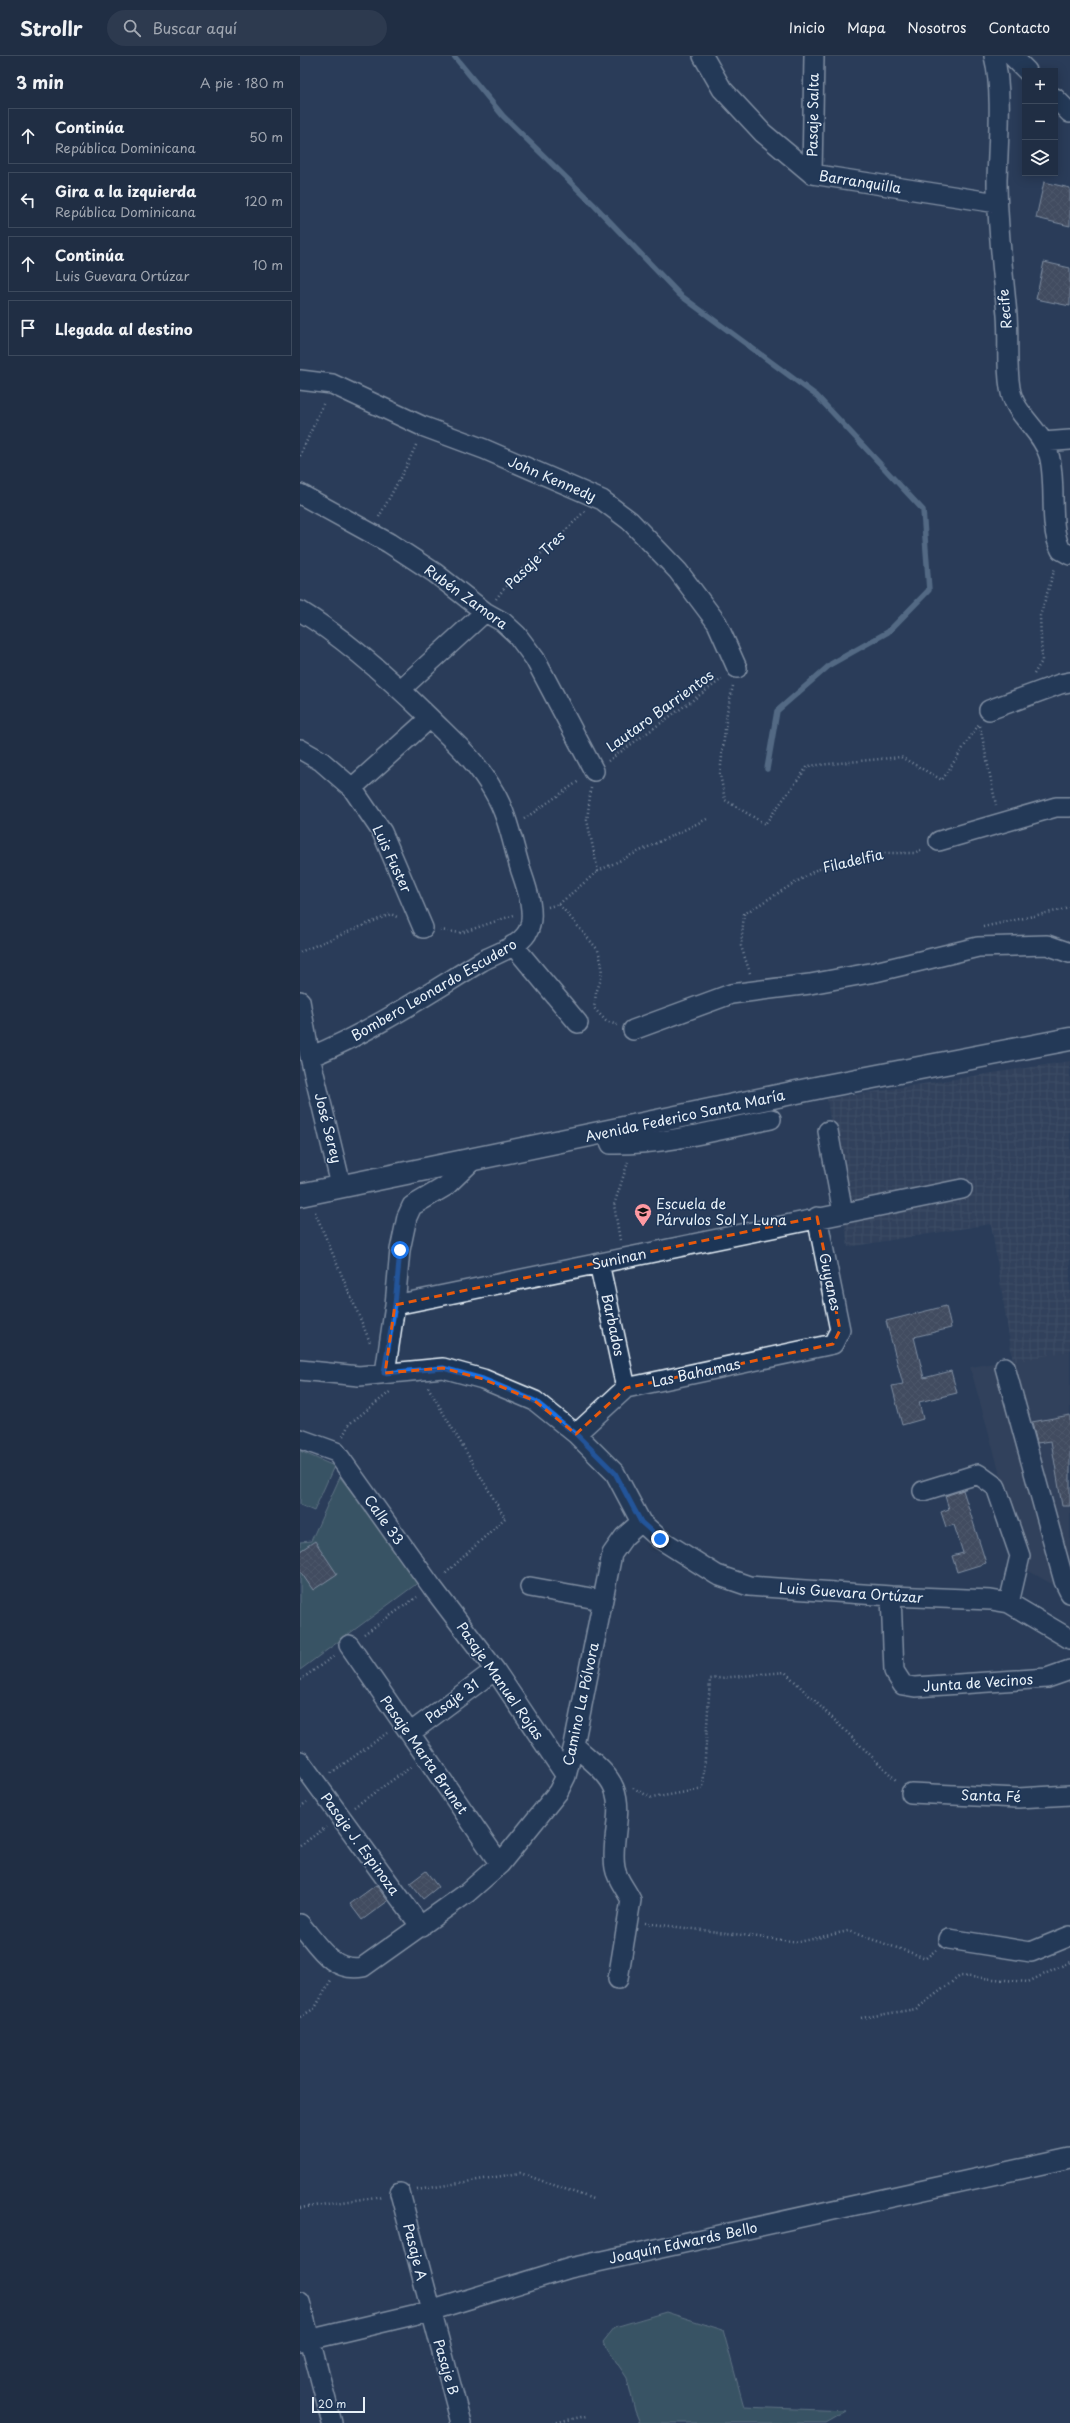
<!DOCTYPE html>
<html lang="es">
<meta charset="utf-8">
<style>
body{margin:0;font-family:"Playpen Sans",sans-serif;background:#2d3a4f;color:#f1f3f6}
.controls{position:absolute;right:12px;top:12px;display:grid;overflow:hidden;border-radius:0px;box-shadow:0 2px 10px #0003}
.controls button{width:36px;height:36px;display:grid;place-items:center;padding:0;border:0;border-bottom:1px solid #3d4a5d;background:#202e44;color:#f1f3f6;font:20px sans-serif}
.scale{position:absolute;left:12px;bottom:10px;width:53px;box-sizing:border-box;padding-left:4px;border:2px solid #e8f1f8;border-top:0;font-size:11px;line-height:14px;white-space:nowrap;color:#e8f1f8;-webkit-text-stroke:3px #1d3557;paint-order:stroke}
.stop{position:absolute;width:12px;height:12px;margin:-9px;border:3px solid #1a73e8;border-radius:50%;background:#fff}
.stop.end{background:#1a73e8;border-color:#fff;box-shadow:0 1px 4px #0008}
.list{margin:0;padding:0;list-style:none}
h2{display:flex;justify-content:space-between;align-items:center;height:52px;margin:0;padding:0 16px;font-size:17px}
h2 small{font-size:13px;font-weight:400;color:#a2a8b2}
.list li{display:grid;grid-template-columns:26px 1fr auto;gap:12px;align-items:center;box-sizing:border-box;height:56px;margin:0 8px 8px;padding:0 8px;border:1px solid #3d4a5d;border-radius:0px}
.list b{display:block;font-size:15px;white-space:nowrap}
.list p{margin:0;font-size:13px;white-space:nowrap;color:#a2a8b2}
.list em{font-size:13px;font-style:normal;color:#a2a8b2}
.icon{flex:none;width:22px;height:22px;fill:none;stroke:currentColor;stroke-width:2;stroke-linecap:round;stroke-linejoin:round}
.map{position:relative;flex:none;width:770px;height:2367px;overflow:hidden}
header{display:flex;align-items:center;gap:24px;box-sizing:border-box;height:56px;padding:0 20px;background:#202e44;border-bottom:1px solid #3d4a5d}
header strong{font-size:19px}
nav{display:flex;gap:22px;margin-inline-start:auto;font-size:14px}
.search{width:280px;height:36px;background:#2d3a4f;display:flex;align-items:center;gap:10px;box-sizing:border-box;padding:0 14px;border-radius:22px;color:#a2a8b2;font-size:15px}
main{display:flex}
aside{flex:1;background:#202e44}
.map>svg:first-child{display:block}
.built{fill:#3a475e}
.industrial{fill:url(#industrial-grid)}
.green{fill:#4c6f71;stroke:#9ab0b4}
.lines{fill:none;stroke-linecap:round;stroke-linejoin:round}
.stream{stroke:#86a1b8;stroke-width:5.5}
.building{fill:url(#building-cross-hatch);stroke:#e8f1f8}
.minor-casing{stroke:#e8f1f8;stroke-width:22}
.major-casing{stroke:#e8f1f8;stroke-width:25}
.path{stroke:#e8f1f8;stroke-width:2.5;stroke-dasharray:1 3;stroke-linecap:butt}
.minor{stroke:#1d3557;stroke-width:19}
.major{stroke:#1d3557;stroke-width:22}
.route{stroke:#1a73e8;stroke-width:5}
.marked{fill:none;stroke:#e8590c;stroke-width:3;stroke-dasharray:8 5;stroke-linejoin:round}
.labels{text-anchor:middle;stroke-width:3;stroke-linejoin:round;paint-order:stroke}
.street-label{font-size:14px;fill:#e8f1f8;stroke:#1d3557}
.poi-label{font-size:14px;fill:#e8f1f8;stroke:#1d3557;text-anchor:start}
</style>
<header>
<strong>Strollr</strong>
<div class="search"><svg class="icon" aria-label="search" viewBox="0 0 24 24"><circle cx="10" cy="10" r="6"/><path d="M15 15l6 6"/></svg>Buscar aquí</div>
<nav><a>Inicio</a><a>Mapa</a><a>Nosotros</a><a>Contacto</a></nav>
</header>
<main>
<aside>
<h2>3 min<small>A pie · 180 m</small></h2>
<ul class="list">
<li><svg class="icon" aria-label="ahead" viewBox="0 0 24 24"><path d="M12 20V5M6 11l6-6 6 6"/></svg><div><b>Continúa</b><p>República Dominicana</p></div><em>50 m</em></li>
<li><svg class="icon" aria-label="left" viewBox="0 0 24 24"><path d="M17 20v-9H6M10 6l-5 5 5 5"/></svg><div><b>Gira a la izquierda</b><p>República Dominicana</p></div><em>120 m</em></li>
<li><svg class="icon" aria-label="ahead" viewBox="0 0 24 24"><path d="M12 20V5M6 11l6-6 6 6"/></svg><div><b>Continúa</b><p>Luis Guevara Ortúzar</p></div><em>10 m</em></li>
<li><svg class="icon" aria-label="arrive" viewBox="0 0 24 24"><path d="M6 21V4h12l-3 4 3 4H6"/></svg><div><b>Llegada al destino</b></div></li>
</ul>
</aside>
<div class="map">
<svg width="770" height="2367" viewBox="0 0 770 2367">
<defs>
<pattern id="industrial-grid" width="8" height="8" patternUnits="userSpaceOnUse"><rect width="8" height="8" fill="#3a475e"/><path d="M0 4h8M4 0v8" fill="none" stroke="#566276"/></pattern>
<pattern id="building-cross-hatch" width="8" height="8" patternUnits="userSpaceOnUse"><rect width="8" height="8" fill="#5e5e68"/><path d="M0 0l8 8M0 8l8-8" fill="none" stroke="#75767e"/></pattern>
</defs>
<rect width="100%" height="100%" fill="#2a3d5a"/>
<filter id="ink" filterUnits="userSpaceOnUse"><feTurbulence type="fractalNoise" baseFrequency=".025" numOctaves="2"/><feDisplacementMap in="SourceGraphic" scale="8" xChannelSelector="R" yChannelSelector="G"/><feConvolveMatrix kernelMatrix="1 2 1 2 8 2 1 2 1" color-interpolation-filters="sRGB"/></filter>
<g filter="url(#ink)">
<!-- built -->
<path class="built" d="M770 1295V1533L750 1527 727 1514 670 1311Z"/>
<!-- industrial -->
<path class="industrial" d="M770 1005V1295L713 1306 691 1168 548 1191 527 1043Z"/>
<!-- green -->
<path class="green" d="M0 1395 34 1410 14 1455 0 1449Z
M40 1421 119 1526 0 1614V1486L11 1485Z
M366 2256 423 2274 444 2351 547 2355 526 2367H340L335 2355 327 2322 303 2286 315 2271Z"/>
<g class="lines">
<!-- stream -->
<path class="stream" d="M154 0 203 60 293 148 380 239 517 340 623 454 629 534 588 576 531 608 477 655 467 713"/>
</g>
<!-- building -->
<path class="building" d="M744 126 770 132V170L736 162Z
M744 206 770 212V250L736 243Z
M646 1250 651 1272 614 1281 624 1322 651 1315 657 1337 619 1346 623 1363 602 1369 592 1330 603 1328 586 1265Z
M770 1359V1450H762L751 1385 737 1387 732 1366Z
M663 1434 686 1507 657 1516 652 1500 663 1497 654 1469 646 1471 641 1456 649 1453 645 1440Z
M15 1485 37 1518 13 1534 0 1515V1495Z
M126 1815 138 1831 123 1843 110 1827Z
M76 1829 88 1845 62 1864 50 1848Z"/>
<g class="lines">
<defs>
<path id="minor" d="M403 0 422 33 463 77 512 118 697 147
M694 0C703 35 698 87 697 124 697 169 703 214 707 259 709 283 706 308 710 332 714 359 741 373 749 399 757 427 748 470 761 494L770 499
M712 0 727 15
M755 42 770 57
M512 118 514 0
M0 324 32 328 122 370 184 393 302 444 330 465 378 515 417 567 437 612
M743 386 770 384
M0 438 89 487 135 517 185 556 203 566 217 579 235 603 294 715
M0 555C45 582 91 624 129 661 154 686 177 705 194 736 208 759 213 790 221 815 227 832 237 860 227 877 218 891 197 897 182 905 126 939 71 976 10 1001
M101 633 185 556
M689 654 760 628 770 626
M0 693 21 705 52 732 82 776 123 872
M52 732 130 662
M639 785 756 751H770
M213 889 278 967
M0 945 10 1001 41 1129
M333 974 431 938 510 928 575 916 678 891 747 889 770 897
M528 1075 543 1157
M306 1076 311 1088C365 1089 418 1074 471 1063
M299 1207 326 1332
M95 1249 662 1133
M705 1311 764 1525 770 1537
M0 1314 59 1320 143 1312 183 1323 235 1345 276 1378 315 1417 341 1466 360 1483 417 1519 449 1530 591 1540 691 1544 709 1547 770 1583
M85 1317 95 1249 100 1194 107 1161 112 1150 146 1130 173 1104
M276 1378 326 1332 533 1288 540 1274 517 1161
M0 1383 36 1396 132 1531 195 1614 266 1720
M623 1435 678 1418 696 1431 720 1500 709 1547
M230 1531 302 1544
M591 1540 594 1615 603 1629 615 1631 747 1622 770 1614
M49 1589 200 1808
M110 1677 195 1614
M274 1689C287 1702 307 1715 314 1732 324 1757 310 1786 315 1812 317 1824 326 1833 331 1844L318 1923
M0 1705 121 1871
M611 1737 718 1742 770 1739
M0 1868C18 1889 32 1917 63 1911L167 1837 200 1808 258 1736 266 1720 274 1689 312 1498 324 1481 341 1466
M649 1883 731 1896 770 1880
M100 2137 161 2367
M0 2246 32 2367
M0 2286 130 2255 270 2212 770 2102"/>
<path id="major" d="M0 1139 521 1031 770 983"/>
</defs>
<!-- minor casing -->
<use href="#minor" class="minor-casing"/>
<!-- major casing -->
<use href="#major" class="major-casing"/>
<!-- path -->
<path class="path" d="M0 400 24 346
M79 461 106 411 117 387
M196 543 213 521 248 492 285 455
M734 618 742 605 740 560 755 512
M433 630 427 656 420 718 425 744 465 768 508 710 601 701 642 724 679 668
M680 670 696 749
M308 705 422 623
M291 732 287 764 298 815 409 762
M224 763 279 725
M259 848 298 815
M248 851 259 848 298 894 302 909 301 923 296 937 294 952 306 965 317 969
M683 871 770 852
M140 874 161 877 214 859
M0 896 91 858 99 862
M450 917 441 890 444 858 516 814 574 797H614L623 793
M15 1156 70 1286
M320 1184 314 1149 328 1106
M128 1331 205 1462 144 1519
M43 1380 49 1368 90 1336
M64 1578 117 1541
M0 1624 34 1600
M31 1717 87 1677
M333 1732 352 1742 403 1733 410 1623 485 1616 597 1725
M0 1751 7 1746
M54 1751 111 1711
M0 1790 26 1771
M345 1867 499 1886 548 1875 626 1902 636 1894
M0 1961 15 1952 31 1924
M561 1962 616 1953 660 1920 728 1926 770 1906
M117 2134 220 2117 293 2143
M0 2152 83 2140
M253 2367 286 2360"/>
<!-- minor -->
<use href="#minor" class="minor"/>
<!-- major -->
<use href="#major" class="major"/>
</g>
</g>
<g class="lines" filter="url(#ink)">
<!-- route -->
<path class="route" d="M100 1194 95 1249 84 1317 143 1312 183 1323 235 1345 276 1378 315 1417 341 1466 360 1483"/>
</g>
<!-- marked area -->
<path d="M0 0H770V2367H0ZM517 1161 540 1274 533 1288 326 1332 276 1378 235 1345 183 1323 143 1312 85 1317 95 1249Z" fill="#2a3d5a" fill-opacity=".55" fill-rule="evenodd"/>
<path class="marked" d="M517 1161 540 1274 533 1288 326 1332 276 1378 235 1345 183 1323 143 1312 85 1317 95 1249Z"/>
<!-- icons -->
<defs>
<symbol id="school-pin" viewBox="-11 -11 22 30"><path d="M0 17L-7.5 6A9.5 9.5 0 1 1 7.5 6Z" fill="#ff9aa2" stroke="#1d3557"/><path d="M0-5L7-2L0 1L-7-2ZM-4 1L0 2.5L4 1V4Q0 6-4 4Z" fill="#111"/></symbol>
</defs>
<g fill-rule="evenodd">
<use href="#school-pin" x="333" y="1146" width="20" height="27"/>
</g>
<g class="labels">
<!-- street labels -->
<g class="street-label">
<text transform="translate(513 59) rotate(-89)" y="5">Pasaje Salta</text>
<text transform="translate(560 126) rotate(9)" y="5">Barranquilla</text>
<text transform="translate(705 253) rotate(-95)" y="5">Recife</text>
<text transform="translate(252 423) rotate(23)" y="5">John Kennedy</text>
<text transform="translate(235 504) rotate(-44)" y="5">Pasaje Tres</text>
<text transform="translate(166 541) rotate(36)" y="5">Rubén Zamora</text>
<text transform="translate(360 655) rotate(-36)" y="5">Lautaro Barrientos</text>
<text transform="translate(92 803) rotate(65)" y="5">Luis Fuster</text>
<text transform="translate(553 805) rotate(-13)" y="5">Filadelfia</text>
<text transform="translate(134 934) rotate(-30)" y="5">Bombero Leonardo Escudero</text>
<text transform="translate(385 1060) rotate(-12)" y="5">Avenida Federico Santa María</text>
<text transform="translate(28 1072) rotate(76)" y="5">José Serey</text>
<text transform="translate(319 1203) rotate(-12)" y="5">Suninan</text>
<text transform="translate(530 1226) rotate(78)" y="5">Guyanes</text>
<text transform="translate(313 1269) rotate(78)" y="5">Barbados</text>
<text transform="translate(396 1317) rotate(-12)" y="5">Las Bahamas</text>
<text transform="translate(84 1464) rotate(55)" y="5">Calle 33</text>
<text transform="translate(551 1537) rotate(4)" y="5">Luis Guevara Ortúzar</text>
<text transform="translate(200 1625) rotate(55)" y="5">Pasaje Manuel Rojas</text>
<text transform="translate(678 1627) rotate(-4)" y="5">Junta de Vecinos</text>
<text transform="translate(152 1645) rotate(-37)" y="5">Pasaje 31</text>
<text transform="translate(281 1648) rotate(-78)" y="5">Camino La Pólvora</text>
<text transform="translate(124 1699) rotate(55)" y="5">Pasaje Marta Brunet</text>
<text transform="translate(691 1740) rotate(2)" y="5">Santa Fé</text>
<text transform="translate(60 1788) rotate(54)" y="5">Pasaje J. Espinoza</text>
<text transform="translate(383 2187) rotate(-12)" y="5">Joaquín Edwards Bello</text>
<text transform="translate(115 2196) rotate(76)" y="5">Pasaje A</text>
<text transform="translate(146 2311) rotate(74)" y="5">Pasaje B</text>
</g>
<!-- poi labels -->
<g class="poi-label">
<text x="356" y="1153">Escuela de<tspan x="356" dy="16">Párvulos Sol Y Luna</tspan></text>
</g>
</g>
</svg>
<div class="controls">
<button>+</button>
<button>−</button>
<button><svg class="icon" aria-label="layers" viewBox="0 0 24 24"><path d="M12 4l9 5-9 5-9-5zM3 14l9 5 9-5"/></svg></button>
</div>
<div class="scale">20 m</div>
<div class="stop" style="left:100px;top:1194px"></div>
<div class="stop end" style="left:360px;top:1483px"></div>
</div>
</main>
